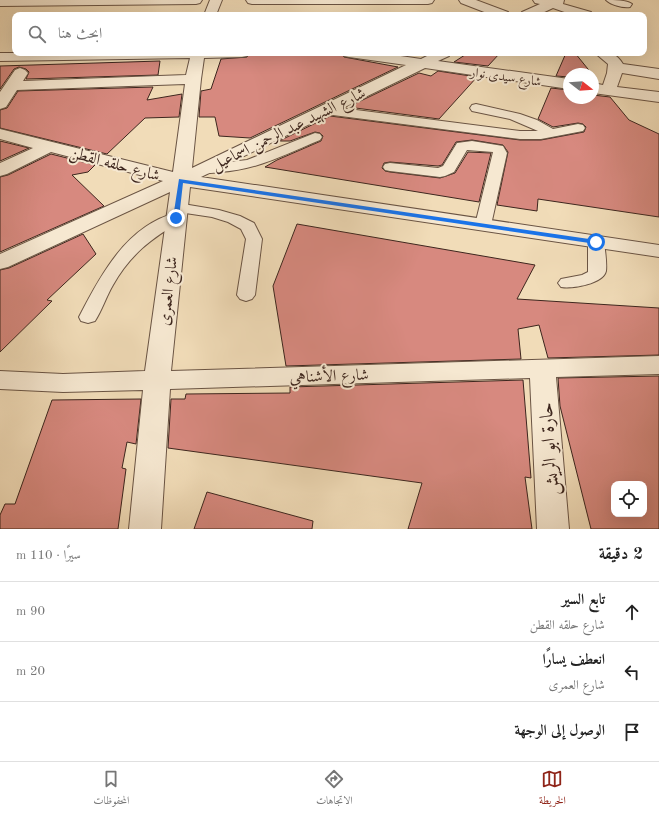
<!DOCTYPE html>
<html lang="ar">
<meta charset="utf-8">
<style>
body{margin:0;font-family:"Old Standard TT",Amiri,serif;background:#f6f6f6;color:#222;direction:rtl}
.controls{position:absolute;right:12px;bottom:12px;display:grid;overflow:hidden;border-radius:8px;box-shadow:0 4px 16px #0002}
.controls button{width:36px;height:36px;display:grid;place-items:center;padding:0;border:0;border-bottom:1px solid #e0e0e0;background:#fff;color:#222;font:20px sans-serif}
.compass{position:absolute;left:563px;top:68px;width:36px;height:36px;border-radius:50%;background:#fff;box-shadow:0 4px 16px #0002;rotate:107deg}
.stop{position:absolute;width:12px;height:12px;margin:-9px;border:3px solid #1a73e8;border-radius:50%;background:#fff}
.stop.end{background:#1a73e8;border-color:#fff;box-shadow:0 1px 4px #0008}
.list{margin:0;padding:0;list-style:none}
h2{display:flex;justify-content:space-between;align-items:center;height:52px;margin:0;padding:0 16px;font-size:17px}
h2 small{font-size:13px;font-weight:400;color:#767676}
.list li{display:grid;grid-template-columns:26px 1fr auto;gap:12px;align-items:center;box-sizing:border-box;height:60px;padding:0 16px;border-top:1px solid #e0e0e0}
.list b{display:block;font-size:15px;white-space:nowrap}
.list p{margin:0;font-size:13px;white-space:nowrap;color:#767676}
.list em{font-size:13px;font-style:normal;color:#767676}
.icon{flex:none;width:22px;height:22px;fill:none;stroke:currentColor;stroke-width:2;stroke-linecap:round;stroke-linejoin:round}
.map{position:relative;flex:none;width:659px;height:529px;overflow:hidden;direction:ltr}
.search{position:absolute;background:#fff;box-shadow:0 4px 16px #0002;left:12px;right:12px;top:12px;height:44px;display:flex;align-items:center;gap:10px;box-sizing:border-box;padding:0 14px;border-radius:8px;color:#767676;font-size:15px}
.sheet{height:232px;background:#fff}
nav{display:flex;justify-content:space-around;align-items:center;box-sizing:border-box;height:56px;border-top:1px solid #e0e0e0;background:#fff;font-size:11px;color:#767676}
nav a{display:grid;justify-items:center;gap:2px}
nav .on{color:#8f2418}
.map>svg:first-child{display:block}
.building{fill:#d7897f;stroke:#3d261e;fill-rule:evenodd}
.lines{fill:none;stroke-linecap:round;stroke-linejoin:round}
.lane-casing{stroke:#6a5444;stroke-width:2}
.street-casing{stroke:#6a5444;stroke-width:2}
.lane{fill:#f6e8d1;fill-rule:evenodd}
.street{fill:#f6e8d1;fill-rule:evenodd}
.route{fill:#1a73e8}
.labels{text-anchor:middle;stroke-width:4;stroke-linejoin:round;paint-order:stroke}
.far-street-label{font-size:13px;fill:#3d261e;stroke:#f6e8d1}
.street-label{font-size:16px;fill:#3d261e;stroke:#f6e8d1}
.near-street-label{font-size:19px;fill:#3d261e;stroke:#f6e8d1}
</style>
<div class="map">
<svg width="659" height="529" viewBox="0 0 659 529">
<rect width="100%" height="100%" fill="#f1dcb8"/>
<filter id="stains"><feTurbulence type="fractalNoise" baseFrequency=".005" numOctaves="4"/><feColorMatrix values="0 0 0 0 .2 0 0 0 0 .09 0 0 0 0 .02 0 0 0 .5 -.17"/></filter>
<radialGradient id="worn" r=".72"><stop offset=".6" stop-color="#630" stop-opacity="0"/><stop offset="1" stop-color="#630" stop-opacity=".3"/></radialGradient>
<!-- building -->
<path class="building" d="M250 53H341L344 57 398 67 250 138 219 136 215 117H199L201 91 211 89 221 59 247 57Z
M468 53H500L488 66 454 62Z
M566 53H575L592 74H569V77L556 76Z
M160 61 158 75 26 79 29 72 26 69 19 67 14 69 0 89V66Z
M438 71 477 77 439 119 348 107 419 73 431 76Z
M153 87 147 100 182 94 179 117 145 118 107 154 0 128V110L7 108 18 91Z
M551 88 569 90V98H593V95L610 97 629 120 659 134V217L538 199 537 211 497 205 508 152 503 145 472 140 456 142 442 165 438 166 390 162 384 163 382 168 385 171 390 172 440 178 455 173 468 152 491 153 479 202 265 167 277 160 321 141 323 136 320 133 315 132 290 141H279L330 116 520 140H541L584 132 586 127 583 124 578 123 553 127 538 119Z
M0 141 29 148 0 161Z
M51 154 95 165 88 172 72 175 104 206 0 252V177L8 175Z
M297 224 535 265 517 299 659 308V355L548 358 539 325 518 329 521 359 286 366 273 286Z
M83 234 96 254 47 300 52 301 0 352V270L9 268Z
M659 376V529H591L560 406 558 378ZM614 484H644V514H614Z
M523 380 531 478 525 477 532 529H408L422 483 168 448 171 399H185L186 394 290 393V387Z
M141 399 136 444 127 442 122 468 126 469 118 529H0V515L5 504H15L52 400Z
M207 492 313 521 312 529H194Z"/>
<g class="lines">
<defs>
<path id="lane" d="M476 104 520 114 537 120 553 129 578 124 583 125 585 128 583 131 541 139H520L325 114 321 113 319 110 321 107 325 106 520 131H538L510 119 472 111 470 108 472 105Z
M315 133 320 134 322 137 320 140C286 154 257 170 220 172 213 173 206 174 199 172L197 169 199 166 204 165 247 160Z
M472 141 503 146 507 153 491 225 489 228 483 230 477 228 475 225 493 152 467 150 454 172 445 176 440 177 390 171 385 170 383 167 385 164 390 163 438 168 443 166 457 143Z
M177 203 219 210 240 216 254 223 262 239 255 295 252 299 246 301 240 299 237 295 246 239 241 229 228 222 212 217 172 211 169 208 172 205Z
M176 213 182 215 184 218 182 221C152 237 129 256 113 285 106 297 102 310 95 321L88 323 81 321 79 317C100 276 127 225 176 213Z
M596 237 602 239 604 242C605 251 607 262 606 271 603 284 572 289 561 287L558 283 561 279 582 275 588 272V242L590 239Z"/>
<path id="street" d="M0 0H202L200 3 196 4 0 6Z
M210 0H222L216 15H204Z
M246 0H434L432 3 428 4H252L248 3Z
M459 0H476L508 12 509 15H492L461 3Z
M533 0H564L563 4 591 12 592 15H573L553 8 538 15H521L522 12 540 4 535 3Z
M606 0C614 0 627 0 632 4L630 7C623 8 611 5 606 0Z
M0 53H249L247 56 242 57 204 58 201 79 192 168 406 65 349 57 344 56 342 53H380L421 59 433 53H451L449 56 438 61 569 79V89L425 68 201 177 659 245V257L190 187 171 371 659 356V374L556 377 569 529H537L530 378 170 389 161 529H129L143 390 63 392 0 389V371L63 374 145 371 170 192 8 267 0 269V254L163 181 51 152 7 174 0 176V163L33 148 0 139V129L173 172 185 84 17 90 6 107 0 109V92L15 70 20 68 25 70 28 73 23 81 186 75 190 58 0 61Z
M595 53C609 53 615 51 623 64L659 69V79L622 73 617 87 659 92V102L593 93V83L603 85 607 73 608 64Z"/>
</defs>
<!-- lane casing -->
<use href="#lane" class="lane-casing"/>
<!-- street casing -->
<use href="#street" class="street-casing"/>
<!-- lane -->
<use href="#lane" class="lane"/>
<!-- street -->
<use href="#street" class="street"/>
</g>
<!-- route -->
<path class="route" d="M179 179 596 240 599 242 596 244 183 183 179 218 176 219 173 218Z"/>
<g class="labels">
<!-- far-street labels -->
<g class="far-street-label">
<text transform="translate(506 76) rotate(8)" y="5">شارع سيدى نوار</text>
</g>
<!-- street labels -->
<g class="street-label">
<text transform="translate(288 128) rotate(-26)" y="6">شارع الشهيد عبد الرحمن اسماعيل</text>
<text transform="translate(115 163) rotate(15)" y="6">شارع حلقه القطن</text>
<text transform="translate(167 291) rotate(-83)" y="6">شارع العمرى</text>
<text transform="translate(329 375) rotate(-2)" y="6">شارع الأشناهي</text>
</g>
<!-- near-street labels -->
<g class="near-street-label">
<text transform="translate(548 449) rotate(-94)" y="7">حارة ابو الريش</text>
</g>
</g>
<rect width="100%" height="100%" filter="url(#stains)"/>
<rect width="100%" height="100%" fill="url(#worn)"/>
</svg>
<div class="controls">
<button><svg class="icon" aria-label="locate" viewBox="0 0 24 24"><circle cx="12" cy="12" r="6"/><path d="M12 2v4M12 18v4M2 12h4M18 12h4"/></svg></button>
</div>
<svg class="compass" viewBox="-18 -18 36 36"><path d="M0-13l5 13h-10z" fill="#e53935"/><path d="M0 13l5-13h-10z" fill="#767676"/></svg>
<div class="stop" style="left:596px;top:242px"></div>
<div class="stop end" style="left:176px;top:218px"></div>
<div class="search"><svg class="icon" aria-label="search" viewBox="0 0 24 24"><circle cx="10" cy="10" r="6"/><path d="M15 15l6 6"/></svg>ابحث هنا</div>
</div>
<section class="sheet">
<h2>2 دقيقة<small>سيرًا · 110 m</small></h2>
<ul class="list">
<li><svg class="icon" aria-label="ahead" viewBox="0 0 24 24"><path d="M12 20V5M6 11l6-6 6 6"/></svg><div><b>تابع السير</b><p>شارع حلقه القطن</p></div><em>90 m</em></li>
<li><svg class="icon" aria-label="left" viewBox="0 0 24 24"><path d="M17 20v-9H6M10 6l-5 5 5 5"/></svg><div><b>انعطف يسارًا</b><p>شارع العمرى</p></div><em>20 m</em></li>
<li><svg class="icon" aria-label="arrive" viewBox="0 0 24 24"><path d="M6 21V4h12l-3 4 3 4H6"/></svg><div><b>الوصول إلى الوجهة</b></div></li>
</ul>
</section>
<nav>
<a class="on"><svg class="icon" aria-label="map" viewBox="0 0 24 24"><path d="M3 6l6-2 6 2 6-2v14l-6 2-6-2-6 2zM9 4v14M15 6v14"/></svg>الخريطة</a>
<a><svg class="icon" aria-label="directions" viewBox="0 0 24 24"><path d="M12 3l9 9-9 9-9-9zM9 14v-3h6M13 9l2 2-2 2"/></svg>الاتجاهات</a>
<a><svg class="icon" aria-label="saved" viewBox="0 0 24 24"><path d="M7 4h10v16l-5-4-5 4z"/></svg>المحفوظات</a>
</nav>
